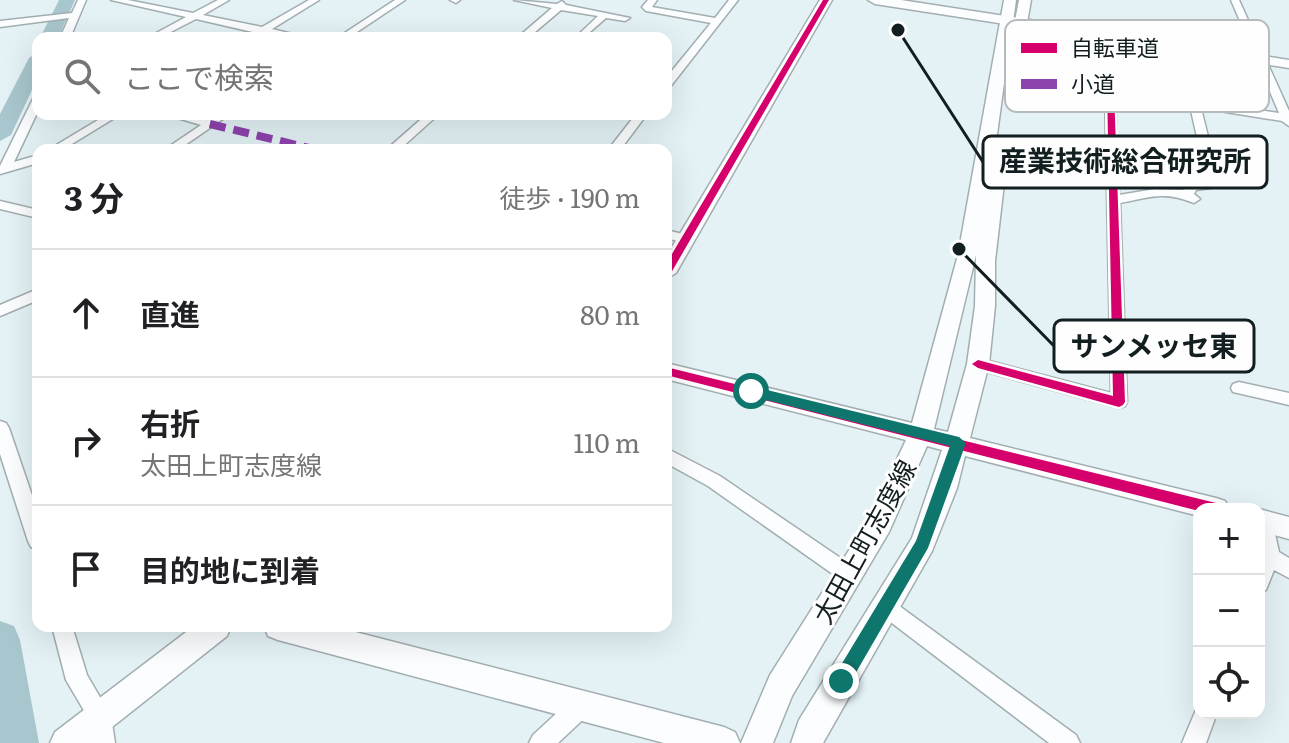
<!DOCTYPE html>
<html lang="ja">
<meta charset="utf-8">
<style>
body{margin:0;font-family:Literata,"Noto Sans JP",serif;background:#f6f6f6;color:#202124}
.controls{position:absolute;right:24px;bottom:24px;display:grid;overflow:hidden;border-radius:16px;box-shadow:0 8px 32px #0002}
.controls button{width:72px;height:72px;display:grid;place-items:center;padding:0;border:0;border-bottom:2px solid #e0e0e0;background:#fff;color:#202124;font:40px sans-serif}
.stop{position:absolute;width:24px;height:24px;margin:-18px;border:6px solid #0f766e;border-radius:50%;background:#fff}
.stop.end{background:#0f766e;border-color:#fff;box-shadow:0 2px 8px #0008}
.list{margin:0;padding:0;list-style:none}
h2{display:flex;justify-content:space-between;align-items:center;height:104px;margin:0;padding:0 32px;font-size:34px}
h2 small{font-size:26px;font-weight:400;color:#757577}
.list li{display:grid;grid-template-columns:52px 1fr auto;gap:24px;align-items:center;box-sizing:border-box;height:128px;padding:0 32px;border-top:2px solid #e0e0e0}
.list b{display:block;font-size:30px;white-space:nowrap}
.list p{margin:0;font-size:26px;white-space:nowrap;color:#757577}
.list em{font-size:26px;font-style:normal;color:#757577}
.icon{flex:none;width:44px;height:44px;fill:none;stroke:currentColor;stroke-width:2;stroke-linecap:round;stroke-linejoin:round}
.map{position:relative;flex:none;width:1289px;height:743px;overflow:hidden}
.search{position:absolute;background:#fff;box-shadow:0 8px 32px #0002;left:32px;top:32px;width:640px;height:88px;display:flex;align-items:center;gap:20px;box-sizing:border-box;padding:0 28px;border-radius:16px;color:#757577;font-size:30px}
.panel{position:absolute;background:#fff;box-shadow:0 8px 32px #0002;left:32px;top:144px;width:640px;height:488px;border-radius:16px}
.map>svg:first-child{display:block}
.lines{fill:none;stroke-linecap:round;stroke-linejoin:round}
.river{fill:#a8c6cd;fill-rule:evenodd}
.street-casing{stroke:#a3aeb1;stroke-width:3}
.secondary-casing{stroke:#a3aeb1;stroke-width:3}
.primary-casing{stroke:#a3aeb1;stroke-width:3}
.street{fill:#fbfdfe;fill-rule:evenodd}
.secondary{fill:#fbfdfe;fill-rule:evenodd}
.primary{fill:#fbfdfe;fill-rule:evenodd}
.quiet-far1{stroke:#8e44ad;stroke-width:6;stroke-dasharray:12 6;stroke-linecap:butt}
.quiet{stroke:#8e44ad;stroke-width:8;stroke-dasharray:16 8;stroke-linecap:butt}
.cycleway-casing{stroke:#fefefe;stroke-width:5}
.cycleway{fill:#d6006c;fill-rule:evenodd}
.route{fill:#0f766e}
.labels{text-anchor:middle;stroke-width:6;stroke-linejoin:round;paint-order:stroke}
.street-label{font-size:26px;fill:#131e21;stroke:#fefefe}
.key{fill:#fefefe;stroke:#b8bbbc;stroke-width:2}
.key-label{font-size:22px;fill:#131e21}
.leader{fill:none;stroke:#131e21;stroke-width:3}
.callout-dot{fill:#131e21;stroke:#fefefe;stroke-width:3}
.callout{fill:#fefefe;stroke:#131e21;stroke-width:3}
.callout-label{font-size:28px;text-anchor:middle;font-weight:bold;fill:#131e21}
</style>
<div class="map">
<svg width="1289" height="743" viewBox="0 0 1289 743">
<rect width="100%" height="100%" fill="#e4f2f6"/>
<g class="lines">
<!-- river -->
<path class="river" d="M59 0H75L58 38H40Z
M38 52V77L11 135 0 141V114L29 58Z
M0 621 14 626 20 640 39 743H0Z"/>
<defs>
<path id="street" d="M78 0H86L70 38H60L69 18 0 27V21L72 13Z
M111 0H128L193 13 218 0H229L203 15 262 27 309 0H319L272 29 309 38 261 34 196 19 159 38H147L186 17Z
M395 0H405L348 38H337Z
M450 0H460L456 3Z
M514 0 557 4 562 1 566 5 630 18 625 21 606 18 583 38 578 35 598 16 561 10 528 38H517L552 8Z
M648 0H657L652 7 715 18 729 0H738L670 87 666 88V78L711 23 646 11 642 7Z
M1231 0H1239L1289 111V126L1282 121 1201 108 1217 173 1211 188 1196 190 1194 194 1200 199 1194 203C1163 191 1152 197 1120 203L1127 402 1125 406 1119 408 972 368 970 364 972 360 978 358 1111 393 1105 92 1011 77 1007 76V72L1279 113ZM1115 94 1190 106 1205 173 1202 182 1188 184 1184 190 1155 189 1119 195Z
M38 96V111L14 162 38 155V163L0 174V166L33 99Z
M108 114H121L62 150H48Z
M164 114H183L208 120 218 114H230L178 150H164L201 125Z
M427 114H439L399 150H386Z
M636 114H647L620 150H608Z
M0 201 38 210V218L0 209Z
M666 230 691 236 693 239 686 243 666 238Z
M38 289V300L0 316V305Z
M1239 382 1289 393V405L1233 392 1231 388 1233 384Z
M0 421 6 423 9 428 38 513V550L31 547 28 541 0 454Z
M666 448 720 476 858 570 861 576 858 582 851 585 844 582 708 486 666 463Z
M1264 514 1271 516 1279 552 1289 558V578L1274 570 1266 590 1259 592V516Z
M887 597 1076 735 1080 743H1049L880 614 877 607 880 600Z
M52 626H72L87 675 111 716 115 743H91L89 719 66 680Z
M582 694 590 697 593 705 590 713 558 743H529L533 735 574 697Z
M1198 705 1199 713H1217L1206 743H1182Z"/>
<path id="secondary" d="M820 0H832L676 273 666 279V257Z
M1004 0H1016L1009 52 1019 0H1031L1017 81 1010 85 1004 83 992 171H1003L1005 175 995 261V306L989 364 970 438 1216 498 1225 501 1229 509H1199V516L965 456 957 488 932 551 823 743H791L799 720 912 538 942 450 927 446 889 532 792 696 773 743H741L770 675 870 517 906 440 666 379V363L912 423 958 255ZM976 255 975 306 967 364 948 432 934 429Z
M1258 509H1259L1289 517V539L1259 531Z
M194 626H231L227 636 92 743H50L55 732Z
M264 626H332L724 727 735 732 740 743H664L278 640 268 636Z"/>
<path id="primary" d="M868 0H901L1289 60V68L875 4Z"/>
</defs>
<!-- street casing -->
<use href="#street" class="street-casing"/>
<!-- secondary casing -->
<use href="#secondary" class="secondary-casing"/>
<!-- primary casing -->
<use href="#primary" class="primary-casing"/>
<!-- street -->
<use href="#street" class="street"/>
<!-- secondary -->
<use href="#secondary" class="secondary"/>
<!-- primary -->
<use href="#primary" class="primary"/>
<!-- quiet-far1 -->
<path class="quiet-far1" d="M210 124 214 125"/>
<!-- quiet -->
<path class="quiet" d="M210 124 317 150"/>
<defs>
<path id="cycleway" d="M823 0H829L671 273 666 276V264Z
M1107 88 1114 90 1125 402 1123 405 1119 407 978 368 972 364 978 360 1113 396Z
M666 367 1216 503 1221 505 1223 509H1199V511L666 375Z"/>
</defs>
<!-- cycleway casing -->
<use href="#cycleway" class="cycleway-casing"/>
<!-- cycleway -->
<use href="#cycleway" class="cycleway"/>
</g>
<!-- route -->
<path class="route" d="M751 386 959 437 966 443 928 548 847 688 841 690 835 688 832 681 835 675 916 541 950 446 746 395V388Z"/>
<g class="labels">
<!-- street labels -->
<g class="street-label">
<text transform="translate(865 542) rotate(-61)" y="9">太田上町志度線</text>
</g>
</g>
<!-- legend -->
<rect x="1005" y="20" width="264" height="92" rx="12" class="key"/>
<rect x="1021" y="43" width="36" height="10" fill="#d6006c"/>
<rect x="1021" y="79" width="36" height="10" fill="#8e44ad"/>
<g class="key-label">
<text x="1071" y="56">自転車道</text>
<text x="1071" y="92">小道</text>
</g>
<!-- callouts -->
<path class="leader" d="M898 30L983 162M959 249L1054 346"/>
<g class="callout-dot">
<circle cx="898" cy="30" r="8"/>
<circle cx="959" cy="249" r="8"/>
</g>
<g class="callout">
<rect x="983" y="136" width="284" height="52" rx="8"/>
<rect x="1054" y="320" width="200" height="52" rx="8"/>
</g>
<g class="callout-label">
<text x="1125" y="171">産業技術総合研究所</text>
<text x="1154" y="356">サンメッセ東</text>
</g>
</svg>
<div class="controls">
<button>+</button>
<button>−</button>
<button><svg class="icon" aria-label="locate" viewBox="0 0 24 24"><circle cx="12" cy="12" r="6"/><path d="M12 2v4M12 18v4M2 12h4M18 12h4"/></svg></button>
</div>
<div class="stop" style="left:751px;top:391px"></div>
<div class="stop end" style="left:841px;top:681px"></div>
<div class="search"><svg class="icon" aria-label="search" viewBox="0 0 24 24"><circle cx="10" cy="10" r="6"/><path d="M15 15l6 6"/></svg>ここで検索</div>
<section class="panel">
<h2>3 分<small>徒歩 · 190 m</small></h2>
<ul class="list">
<li><svg class="icon" aria-label="ahead" viewBox="0 0 24 24"><path d="M12 20V5M6 11l6-6 6 6"/></svg><div><b>直進</b></div><em>80 m</em></li>
<li><svg class="icon" aria-label="right" viewBox="0 0 24 24"><path d="M7 20v-9h11M14 6l5 5-5 5"/></svg><div><b>右折</b><p>太田上町志度線</p></div><em>110 m</em></li>
<li><svg class="icon" aria-label="arrive" viewBox="0 0 24 24"><path d="M6 21V4h12l-3 4 3 4H6"/></svg><div><b>目的地に到着</b></div></li>
</ul>
</section>
</div>
